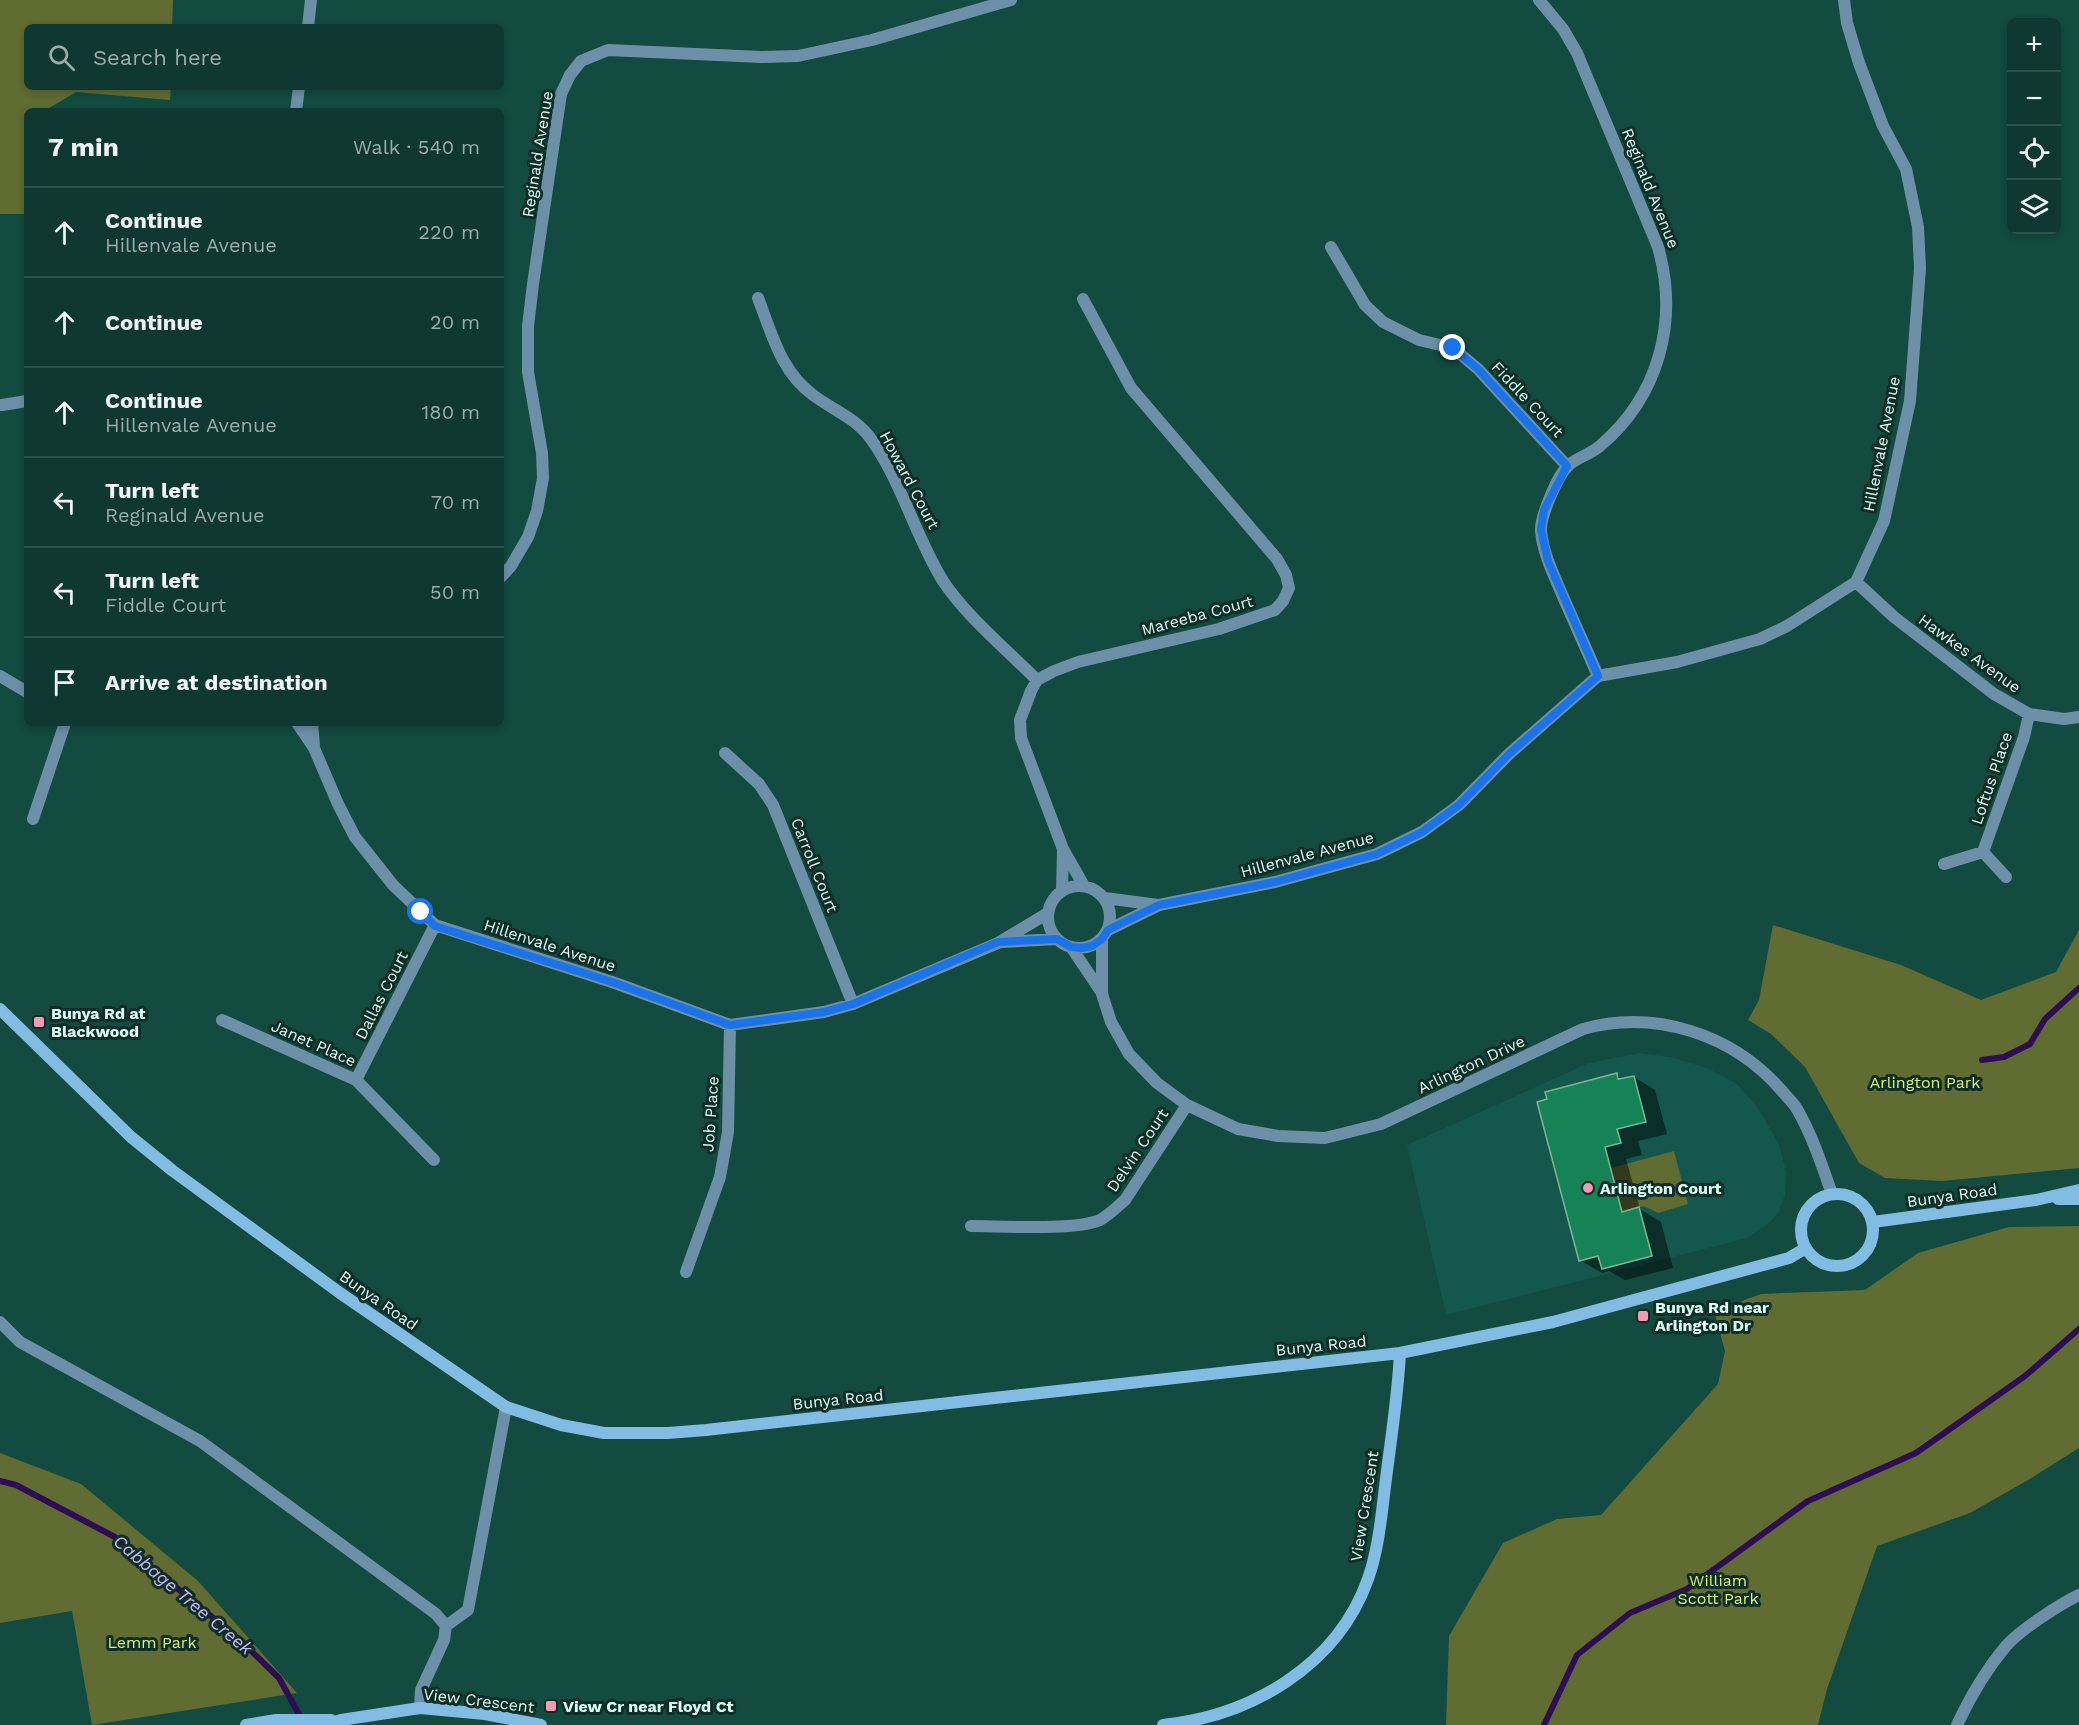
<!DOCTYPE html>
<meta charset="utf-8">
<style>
body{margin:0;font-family:"Work Sans",sans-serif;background:#173f39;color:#f1f3f6}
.controls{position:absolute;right:18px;top:18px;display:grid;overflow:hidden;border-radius:9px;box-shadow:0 3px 9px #0003}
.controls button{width:54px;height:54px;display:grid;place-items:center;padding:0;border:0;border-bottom:2px solid #2e524d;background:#0e3831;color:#f1f3f6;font:30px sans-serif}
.stop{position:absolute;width:18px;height:18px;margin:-14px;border:4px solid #1a73e8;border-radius:50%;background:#fff}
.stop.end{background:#1a73e8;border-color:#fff;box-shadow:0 2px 6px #0008}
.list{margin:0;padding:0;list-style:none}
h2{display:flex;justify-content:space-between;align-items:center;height:78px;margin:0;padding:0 24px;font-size:26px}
h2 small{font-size:20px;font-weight:400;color:#9bacab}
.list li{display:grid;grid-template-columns:39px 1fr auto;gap:18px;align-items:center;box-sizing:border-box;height:90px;padding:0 24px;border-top:2px solid #2e524d}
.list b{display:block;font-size:22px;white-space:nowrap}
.list p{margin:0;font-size:20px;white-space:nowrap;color:#9bacab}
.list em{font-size:20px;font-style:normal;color:#9bacab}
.icon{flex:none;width:33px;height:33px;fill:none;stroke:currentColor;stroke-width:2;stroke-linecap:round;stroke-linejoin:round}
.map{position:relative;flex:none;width:2079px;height:1725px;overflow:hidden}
.search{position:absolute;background:#0e3831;box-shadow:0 3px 9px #0003;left:24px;top:24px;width:480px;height:66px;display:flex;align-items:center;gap:15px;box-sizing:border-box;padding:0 21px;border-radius:9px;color:#9bacab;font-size:22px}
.panel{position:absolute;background:#0e3831;box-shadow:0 3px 9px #0003;left:24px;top:108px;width:480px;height:618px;border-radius:9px}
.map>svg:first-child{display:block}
.built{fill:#14574c}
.green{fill:#606c32}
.shadow{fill:#0007}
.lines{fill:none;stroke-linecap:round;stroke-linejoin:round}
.stream{stroke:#2e0d55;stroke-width:6}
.building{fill:#158355;stroke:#7eb595;stroke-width:1.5}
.street{stroke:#6d90a9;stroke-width:12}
.secondary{stroke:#83bce3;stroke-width:12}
.route{stroke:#1a73e8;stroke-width:8}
.poi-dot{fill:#f09ab6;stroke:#102e28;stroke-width:2}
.labels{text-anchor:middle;stroke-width:6;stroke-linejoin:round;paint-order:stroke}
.street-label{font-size:16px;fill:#dbfef5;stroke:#102e28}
.poi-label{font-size:16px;font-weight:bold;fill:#dbfef5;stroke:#102e28;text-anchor:start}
.park-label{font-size:16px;fill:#daf279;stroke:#102e28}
.water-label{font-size:18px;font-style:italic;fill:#c7b4f2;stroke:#102e28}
</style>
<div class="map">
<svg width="2079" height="1725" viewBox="0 0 2079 1725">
<rect width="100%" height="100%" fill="#134b41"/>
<!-- built -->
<path class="built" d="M1639 1053 1670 1057 1707 1068 1736 1083 1759 1109 1779 1145 1786 1172 1785 1195 1778 1213 1768 1224 1747 1238 1446 1315 1407 1145 1589 1063Z"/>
<!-- green -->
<path class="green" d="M0 0H173L172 27H27V87H171L170 100 76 92 44 111H27V214H0Z
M1773 925 1901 965 1981 1000 2056 972 2079 930V1168L1942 1181 1885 1178 1859 1163 1805 1067 1771 1034 1748 1020 1759 1000Z
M1674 1151 1688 1204 1658 1213 1644 1206 1622 1212 1611 1168Z
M2079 1226V1448L2028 1480 1970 1513 1877 1546 1827 1689 1818 1725H1446L1449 1636 1503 1543 1557 1519 1601 1515 1718 1384 1725 1351 1714 1311 1761 1294 1865 1290 1918 1253 2009 1227Z
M0 1453 81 1484 198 1581 297 1693 92 1725 72 1611 0 1623Z"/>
<!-- shadow -->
<path class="shadow" d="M1617 1075 1625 1079 1634 1077 1655 1090 1667 1134 1638 1141 1642 1155 1626 1159 1640 1209 1661 1222 1673 1268 1625 1280 1609 1271 1602 1273 1580 1260Z"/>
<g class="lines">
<!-- stream -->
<path class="stream" d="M1982 1060 2004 1057 2030 1044 2045 1019 2079 988
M0 1481 16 1485 115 1537 240 1640 279 1678 302 1720
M1544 1725 1577 1655 1630 1613 1687 1589 1808 1501 1916 1453 2025 1376 2079 1329"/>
</g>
<!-- building -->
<path class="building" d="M1617 1073 1618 1079 1634 1076 1646 1122 1617 1129 1621 1143 1605 1147 1622 1212 1639 1207 1652 1256 1602 1269 1598 1256 1579 1261 1537 1102 1547 1099 1545 1092Z"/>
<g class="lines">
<!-- street -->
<path class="street" d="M1539 0 1563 29 1577 53 1658 247C1679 321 1659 396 1600 446 1591 454 1578 457 1569 465 1558 474 1540 517 1541 531 1543 553 1553 573 1561 592 1573 620 1586 648 1598 676
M308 27 311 0
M296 111 299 87
M1331 247 1365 305 1383 322 1419 340 1453 348 1478 369 1567 466
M758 298C772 334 781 372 813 395 833 410 856 418 871 439 902 482 915 536 943 581 966 616 1007 650 1037 680
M1083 299 1131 388 1277 559 1286 575 1289 588 1283 601 1275 610 1219 629 1078 662 1054 671 1037 680 1031 691 1020 720 1021 738 1063 849 1084 886
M2 405 27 401
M501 577 511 566 528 537 537 511 543 478 542 453 528 372V326L533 284 561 94 570 75 581 61 608 50 761 57 798 56 872 40 1011 0
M1856 582 1894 617 1994 694 2029 714 2064 719 2079 717
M0 676 27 692
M297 723 314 748 338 804 355 837 393 885 435 925 615 983 730 1025 824 1012 853 1004 998 943 1048 913
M312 723 314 746
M725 753 759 784 773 805 853 1004
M33 819 65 723
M1983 852 2024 737 2029 714
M1944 864 1983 852 2006 877
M1048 917a31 31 0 1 1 62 0a31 31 0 1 1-62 0Z
M1062 891 1063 850
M1105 898 1158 905
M1108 930 1159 905 1275 882 1377 854 1422 832 1459 805 1509 754 1598 676 1677 662 1760 639 1787 626 1856 582 1884 521 1910 401 1920 268 1918 227 1906 169 1883 126 1859 63 1847 23 1844 0
M1102 939V994L1111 1022 1129 1054 1157 1083 1187 1105 1238 1129 1278 1136 1325 1138 1381 1124 1583 1029C1655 1009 1733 1034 1782 1091 1787 1097 1793 1102 1797 1109 1812 1135 1822 1165 1832 1194
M1002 942 1057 939
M1071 947 1102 993
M222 1020 356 1080 434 1160
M356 1080 435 925
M971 1226C1000 1226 1075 1231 1100 1220 1109 1215 1117 1207 1125 1200L1187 1105
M686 1272 720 1177 728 1132 730 1025
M0 1322 20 1342 200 1441 436 1614 446 1626
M420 1708 421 1690 444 1640 446 1626 468 1610 506 1407
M1957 1725C1970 1697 1986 1670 2006 1646 2020 1630 2060 1604 2079 1595"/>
<!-- secondary -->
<path class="secondary" d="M0 1009 131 1137 173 1171 340 1293 506 1407 561 1425 604 1433H668L706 1430 1400 1353 1553 1322 1789 1258 1806 1248
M1801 1230a36 36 0 1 1 72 0a36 36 0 1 1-72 0Z
M2058 1199H2079
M1873 1222 2036 1200 2079 1190
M246 1725 276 1720H331
M322 1725 341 1720 420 1708 485 1714 541 1725
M1163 1725C1251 1716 1337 1666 1368 1579 1380 1545 1382 1507 1387 1471 1392 1432 1398 1393 1400 1353"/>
</g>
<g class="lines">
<!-- route -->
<path class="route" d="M421 912 435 926 615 983 730 1025 824 1012 853 1004 998 942 1057 939 1071 947 1082 948 1092 946 1102 939 1108 930 1159 905 1275 882 1377 854 1422 832 1459 805 1509 754 1598 676 1548 561 1541 530 1544 510 1567 466 1478 369 1453 348"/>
</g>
<!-- markers -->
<g class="poi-dot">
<rect x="33" y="1016" width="12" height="12" rx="3"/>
<circle cx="1588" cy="1188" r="6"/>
<rect x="1637" y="1310" width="12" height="12" rx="3"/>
<rect x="545" y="1700" width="12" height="12" rx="3"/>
</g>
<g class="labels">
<!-- street labels -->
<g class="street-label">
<text transform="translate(537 154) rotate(-81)" y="6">Reginald Avenue</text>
<text transform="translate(1651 188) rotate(68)" y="6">Reginald Avenue</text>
<text transform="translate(1528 399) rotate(47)" y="6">Fiddle Court</text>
<text transform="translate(1881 444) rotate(-79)" y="6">Hillenvale Avenue</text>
<text transform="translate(910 480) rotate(62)" y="6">Howard Court</text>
<text transform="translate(1197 615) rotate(-15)" y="6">Mareeba Court</text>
<text transform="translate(1970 653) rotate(36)" y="6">Hawkes Avenue</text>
<text transform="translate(1991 778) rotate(-71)" y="6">Loftus Place</text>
<text transform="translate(1307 854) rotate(-15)" y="6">Hillenvale Avenue</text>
<text transform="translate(815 865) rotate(68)" y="6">Carroll Court</text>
<text transform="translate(550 945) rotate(18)" y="6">Hillenvale Avenue</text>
<text transform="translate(381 995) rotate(-63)" y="6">Dallas Court</text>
<text transform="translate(314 1043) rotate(24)" y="6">Janet Place</text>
<text transform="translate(1471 1064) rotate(-25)" y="6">Arlington Drive</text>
<text transform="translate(710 1114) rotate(-86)" y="6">Job Place</text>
<text transform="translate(1137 1150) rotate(-56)" y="6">Delvin Court</text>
<text transform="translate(1952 1195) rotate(-8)" y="6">Bunya Road</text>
<text transform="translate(379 1300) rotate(35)" y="6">Bunya Road</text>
<text transform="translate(1321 1345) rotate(-6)" y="6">Bunya Road</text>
<text transform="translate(838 1399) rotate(-6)" y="6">Bunya Road</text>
<text transform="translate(1364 1506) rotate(-81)" y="6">View Crescent</text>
<text transform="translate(479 1700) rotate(7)" y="6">View Crescent</text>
</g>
<!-- poi labels -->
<g class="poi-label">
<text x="51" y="1019">Bunya Rd at<tspan x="51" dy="18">Blackwood</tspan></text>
<text x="1600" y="1194">Arlington Court</text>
<text x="1655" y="1313">Bunya Rd near<tspan x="1655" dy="18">Arlington Dr</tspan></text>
<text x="563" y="1712">View Cr near Floyd Ct</text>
</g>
<!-- park labels -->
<g class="park-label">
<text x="1925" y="1088">Arlington Park</text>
<text x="1718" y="1586">William<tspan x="1718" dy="18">Scott Park</tspan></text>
<text x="152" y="1648">Lemm Park</text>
</g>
<!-- water labels -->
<g class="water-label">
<text transform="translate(183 1595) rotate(40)" y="6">Cabbage Tree Creek</text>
</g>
</g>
</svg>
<div class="controls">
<button>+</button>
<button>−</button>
<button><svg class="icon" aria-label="locate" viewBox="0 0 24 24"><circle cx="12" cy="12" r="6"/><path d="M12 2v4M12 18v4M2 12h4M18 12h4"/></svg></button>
<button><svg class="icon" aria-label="layers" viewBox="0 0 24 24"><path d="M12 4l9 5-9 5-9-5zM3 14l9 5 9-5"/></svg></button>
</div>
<div class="stop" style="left:421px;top:912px"></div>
<div class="stop end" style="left:1453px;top:348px"></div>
<div class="search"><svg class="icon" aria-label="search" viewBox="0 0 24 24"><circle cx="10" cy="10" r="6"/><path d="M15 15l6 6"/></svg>Search here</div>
<section class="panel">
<h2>7 min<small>Walk · 540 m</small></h2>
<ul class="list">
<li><svg class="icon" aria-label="ahead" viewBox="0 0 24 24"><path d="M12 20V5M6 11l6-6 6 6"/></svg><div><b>Continue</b><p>Hillenvale Avenue</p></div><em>220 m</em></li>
<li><svg class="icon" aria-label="ahead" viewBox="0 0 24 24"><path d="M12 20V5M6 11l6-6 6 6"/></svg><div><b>Continue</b></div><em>20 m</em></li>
<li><svg class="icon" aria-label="ahead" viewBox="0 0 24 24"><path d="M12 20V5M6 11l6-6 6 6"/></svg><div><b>Continue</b><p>Hillenvale Avenue</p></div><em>180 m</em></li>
<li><svg class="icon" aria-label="left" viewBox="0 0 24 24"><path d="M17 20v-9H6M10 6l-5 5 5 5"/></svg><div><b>Turn left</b><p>Reginald Avenue</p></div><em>70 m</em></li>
<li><svg class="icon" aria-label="left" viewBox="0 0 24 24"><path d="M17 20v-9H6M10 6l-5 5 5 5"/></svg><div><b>Turn left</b><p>Fiddle Court</p></div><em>50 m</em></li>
<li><svg class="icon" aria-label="arrive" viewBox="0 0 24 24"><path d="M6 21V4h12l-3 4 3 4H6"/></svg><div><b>Arrive at destination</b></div></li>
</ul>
</section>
</div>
